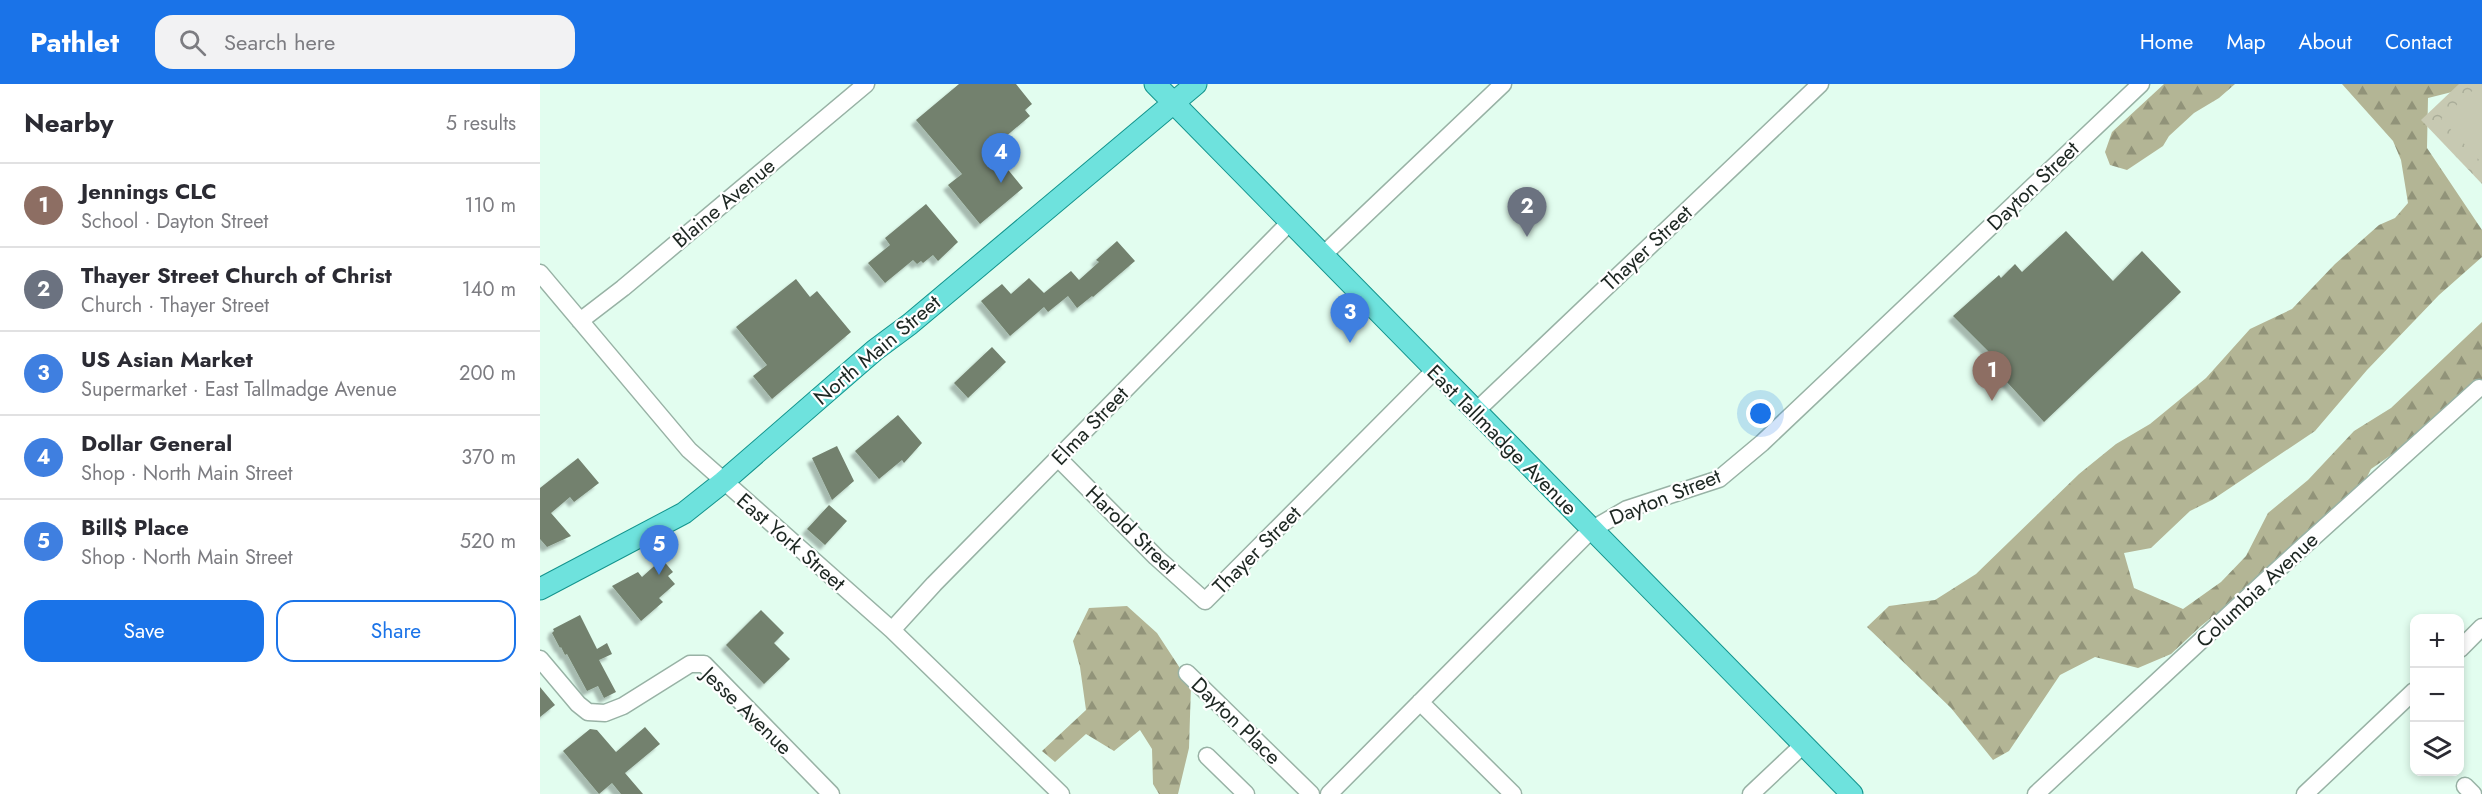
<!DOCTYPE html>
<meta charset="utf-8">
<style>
body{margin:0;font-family:Jost,sans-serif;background:#f2f2f3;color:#2b2b33}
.controls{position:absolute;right:18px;bottom:18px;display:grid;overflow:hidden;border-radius:12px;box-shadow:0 3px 9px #0003}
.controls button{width:54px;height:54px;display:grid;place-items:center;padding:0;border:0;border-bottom:2px solid #e1e1e2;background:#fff;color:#2b2b33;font:30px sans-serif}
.you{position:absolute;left:1221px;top:330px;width:21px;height:21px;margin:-15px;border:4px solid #fff;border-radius:50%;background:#1a73e8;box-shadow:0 0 0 9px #1a73e833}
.badge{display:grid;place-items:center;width:39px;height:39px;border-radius:50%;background:#1a73e8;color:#fff;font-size:20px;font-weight:700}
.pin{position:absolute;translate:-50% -50px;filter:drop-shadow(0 2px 3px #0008)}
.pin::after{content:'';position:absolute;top:32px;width:21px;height:18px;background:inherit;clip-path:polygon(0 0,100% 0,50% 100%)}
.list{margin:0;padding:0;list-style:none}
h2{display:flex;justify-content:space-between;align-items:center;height:78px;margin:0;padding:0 24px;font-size:26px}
h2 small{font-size:20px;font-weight:400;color:#7c7c81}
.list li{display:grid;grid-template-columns:39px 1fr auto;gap:18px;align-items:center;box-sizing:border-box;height:84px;padding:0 24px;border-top:2px solid #e1e1e2}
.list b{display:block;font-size:22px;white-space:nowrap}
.list p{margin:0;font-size:20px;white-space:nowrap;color:#7c7c81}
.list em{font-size:20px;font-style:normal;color:#7c7c81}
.actions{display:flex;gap:12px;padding:18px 24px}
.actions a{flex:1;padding:14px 0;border:2px solid #1a73e8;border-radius:18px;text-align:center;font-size:21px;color:#1a73e8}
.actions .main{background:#1a73e8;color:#fff}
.icon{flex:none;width:33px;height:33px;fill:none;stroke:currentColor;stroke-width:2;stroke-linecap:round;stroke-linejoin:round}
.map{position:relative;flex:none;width:1942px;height:710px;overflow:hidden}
header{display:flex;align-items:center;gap:36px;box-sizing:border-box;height:84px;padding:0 30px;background:#1a73e8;color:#fff}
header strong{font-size:28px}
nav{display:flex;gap:33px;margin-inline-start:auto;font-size:21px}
.search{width:420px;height:54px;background:#f2f2f3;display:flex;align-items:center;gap:15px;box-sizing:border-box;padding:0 21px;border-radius:18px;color:#7c7c81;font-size:22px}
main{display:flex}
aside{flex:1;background:#fff}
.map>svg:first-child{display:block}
.forest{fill:url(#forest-firs)}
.park{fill:url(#park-crowns)}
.garden{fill:#c7c9b2}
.building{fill:#73816e;filter:url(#shadow)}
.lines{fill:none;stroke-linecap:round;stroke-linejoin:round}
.minor-casing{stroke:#98b2a5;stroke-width:19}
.major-casing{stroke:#13948d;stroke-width:23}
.minor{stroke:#fff;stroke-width:16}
.major{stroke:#6ee2dd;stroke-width:21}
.labels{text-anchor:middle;stroke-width:4.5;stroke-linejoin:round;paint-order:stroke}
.street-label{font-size:21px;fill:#1d2722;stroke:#fff}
</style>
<header>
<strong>Pathlet</strong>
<div class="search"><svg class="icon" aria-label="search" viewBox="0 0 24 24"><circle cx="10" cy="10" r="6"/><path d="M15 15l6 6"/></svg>Search here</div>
<nav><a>Home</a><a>Map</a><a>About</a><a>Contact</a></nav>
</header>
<main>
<aside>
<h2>Nearby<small>5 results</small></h2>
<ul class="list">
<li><span class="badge" style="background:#8d6e63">1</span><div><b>Jennings CLC</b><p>School · Dayton Street</p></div><em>110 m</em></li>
<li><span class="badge" style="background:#6b7280">2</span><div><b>Thayer Street Church of Christ</b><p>Church · Thayer Street</p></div><em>140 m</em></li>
<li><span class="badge" style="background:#3f7fe0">3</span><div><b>US Asian Market</b><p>Supermarket · East Tallmadge Avenue</p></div><em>200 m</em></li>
<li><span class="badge" style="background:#3f7fe0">4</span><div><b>Dollar General</b><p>Shop · North Main Street</p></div><em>370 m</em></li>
<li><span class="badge" style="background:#3f7fe0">5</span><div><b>Bill$ Place</b><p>Shop · North Main Street</p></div><em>520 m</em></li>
</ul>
<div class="actions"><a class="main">Save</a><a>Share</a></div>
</aside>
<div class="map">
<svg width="1942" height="710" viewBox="0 0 1942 710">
<defs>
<pattern id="forest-firs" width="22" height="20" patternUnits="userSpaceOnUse" patternTransform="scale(1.5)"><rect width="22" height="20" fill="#b3b595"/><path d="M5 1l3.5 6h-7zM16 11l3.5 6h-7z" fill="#919379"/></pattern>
<pattern id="park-crowns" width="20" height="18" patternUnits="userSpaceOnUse" patternTransform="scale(1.5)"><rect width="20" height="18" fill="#c7c9b2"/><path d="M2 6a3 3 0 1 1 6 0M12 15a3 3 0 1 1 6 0" fill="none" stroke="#aaad99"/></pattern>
<filter id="shadow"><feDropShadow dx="-5" dy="5" stdDeviation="1.5" flood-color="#0004"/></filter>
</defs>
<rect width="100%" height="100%" fill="#e2fdef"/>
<!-- forest -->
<path class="forest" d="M1624 0H1695L1679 14 1654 29 1629 52 1623 62 1587 86 1570 81 1565 68 1572 48Z
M1802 0H1927L1920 6 1888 14 1887 64 1942 146V173L1899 211 1827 286 1775 347 1672 416 1650 427 1611 464 1584 469 1594 504 1643 525 1681 498 1706 472 1728 429 1768 396 1814 347 1851 324 1942 238V308L1831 385 1824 399 1711 502 1661 542 1631 570 1598 584 1555 573 1520 591 1469 667 1453 676 1411 624 1327 543 1349 522 1395 516 1436 490 1539 390 1576 360 1610 340 1666 294 1710 245 1752 225 1795 180 1839 141 1855 134 1868 119 1861 76 1853 57Z
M587 522 617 549 651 601 649 664 638 710H619L613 700 612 665 600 646 574 667 546 650 515 678 502 667 546 626 540 583 533 557 549 524Z"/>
<!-- park -->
<path class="park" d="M1919 0H1942V100L1881 36Z"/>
<!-- garden -->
<path class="garden" d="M1940 0H1942V79L1901 35Z"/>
<!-- building -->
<path class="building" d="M419 0H476L492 20 485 26 490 32 451 65 483 104 440 140 408 101 422 90 376 36Z
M386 120 418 158 398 177 393 171 383 179 381 177 377 180 373 176 345 199 328 179 350 161 345 154Z
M1526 147 1573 197 1602 167 1641 208 1504 338 1465 296 1471 290 1413 232 1459 191 1461 194 1475 180 1482 188Z
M577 157 595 177 553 213 552 212 537 224 528 212 508 228 504 223 470 252 441 217 462 200 471 210 489 194 504 209 531 187 539 196 559 178 556 176Z
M256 195 270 213 277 207 311 248 232 315 213 292 227 281 196 243Z
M452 263 466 278 428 314 414 299Z
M358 331 382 359 364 379 362 376 339 395 315 367Z
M297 362 314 397 292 416 272 374Z
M38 374 59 399 34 418 30 413 11 429 31 452 7 463 0 455V404Z
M289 421 307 437 285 461 267 445Z
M122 475 133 488 128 492 135 500 119 514 123 518 101 537 72 502 98 488 102 493Z
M221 526 244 549 234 559 250 575 224 600 186 561Z
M40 531 57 565 67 559 72 570 59 576 76 608 64 614 58 602 47 607 27 570 25 571 21 563 20 564 12 549 14 547 13 545Z
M0 603 15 621 0 633Z
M105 643 120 660 85 689 103 710H81L72 699 59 710 23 667 50 645 57 646 76 668Z"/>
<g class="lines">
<defs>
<path id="minor" d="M782 172 963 0
M0 189 149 366 352 546 521 710
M40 237 83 204 326 0
M935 328 1280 0
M518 374 616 473 665 517 894 287
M352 546 394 500 749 139
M1920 565 1942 543
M0 575 38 620 48 628 65 629 83 622 150 580H164L291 710
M647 589 771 710
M880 618 973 710
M667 672 706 710
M1925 702 1933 710
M789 710 1051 446 1087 425 1179 395 1222 359 1601 0
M1211 710 1263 661
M1496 710 1724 498 1939 304
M1765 710 1874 607"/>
<path id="major" d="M615 0 1312 710
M0 505 144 429 183 398 335 266 370 240 656 0"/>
</defs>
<!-- minor casing -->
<use href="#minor" class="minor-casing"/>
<!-- major casing -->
<use href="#major" class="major-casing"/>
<!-- minor -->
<use href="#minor" class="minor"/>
<!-- major -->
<use href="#major" class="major"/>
</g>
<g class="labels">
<!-- street labels -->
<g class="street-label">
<text transform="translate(1493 102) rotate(-44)" y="7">Dayton Street</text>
<text transform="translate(184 119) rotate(-40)" y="7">Blaine Avenue</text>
<text transform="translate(1107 164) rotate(-43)" y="7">Thayer Street</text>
<text transform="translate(337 266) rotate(-40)" y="7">North Main Street</text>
<text transform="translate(550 342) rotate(-46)" y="7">Elma Street</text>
<text transform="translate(962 356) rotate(45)" y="7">East Tallmadge Avenue</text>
<text transform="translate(1125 413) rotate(-22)" y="7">Dayton Street</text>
<text transform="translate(591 446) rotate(44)" y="7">Harold Street</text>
<text transform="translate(251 458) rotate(41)" y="7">East York Street</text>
<text transform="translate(717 466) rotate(-45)" y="7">Thayer Street</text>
<text transform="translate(1717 506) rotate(-43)" y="7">Columbia Avenue</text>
<text transform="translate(207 627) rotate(44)" y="7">Jesse Avenue</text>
<text transform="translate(696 637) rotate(44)" y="7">Dayton Place</text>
</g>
</g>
</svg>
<div class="controls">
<button>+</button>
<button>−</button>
<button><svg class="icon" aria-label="layers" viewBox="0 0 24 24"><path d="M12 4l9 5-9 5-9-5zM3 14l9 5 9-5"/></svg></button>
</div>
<div class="you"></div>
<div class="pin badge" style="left:1452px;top:317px;background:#8d6e63">1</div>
<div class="pin badge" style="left:987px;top:153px;background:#6b7280">2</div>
<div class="pin badge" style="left:810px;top:259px;background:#3f7fe0">3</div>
<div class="pin badge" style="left:461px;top:99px;background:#3f7fe0">4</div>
<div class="pin badge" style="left:119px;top:491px;background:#3f7fe0">5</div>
</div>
</main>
